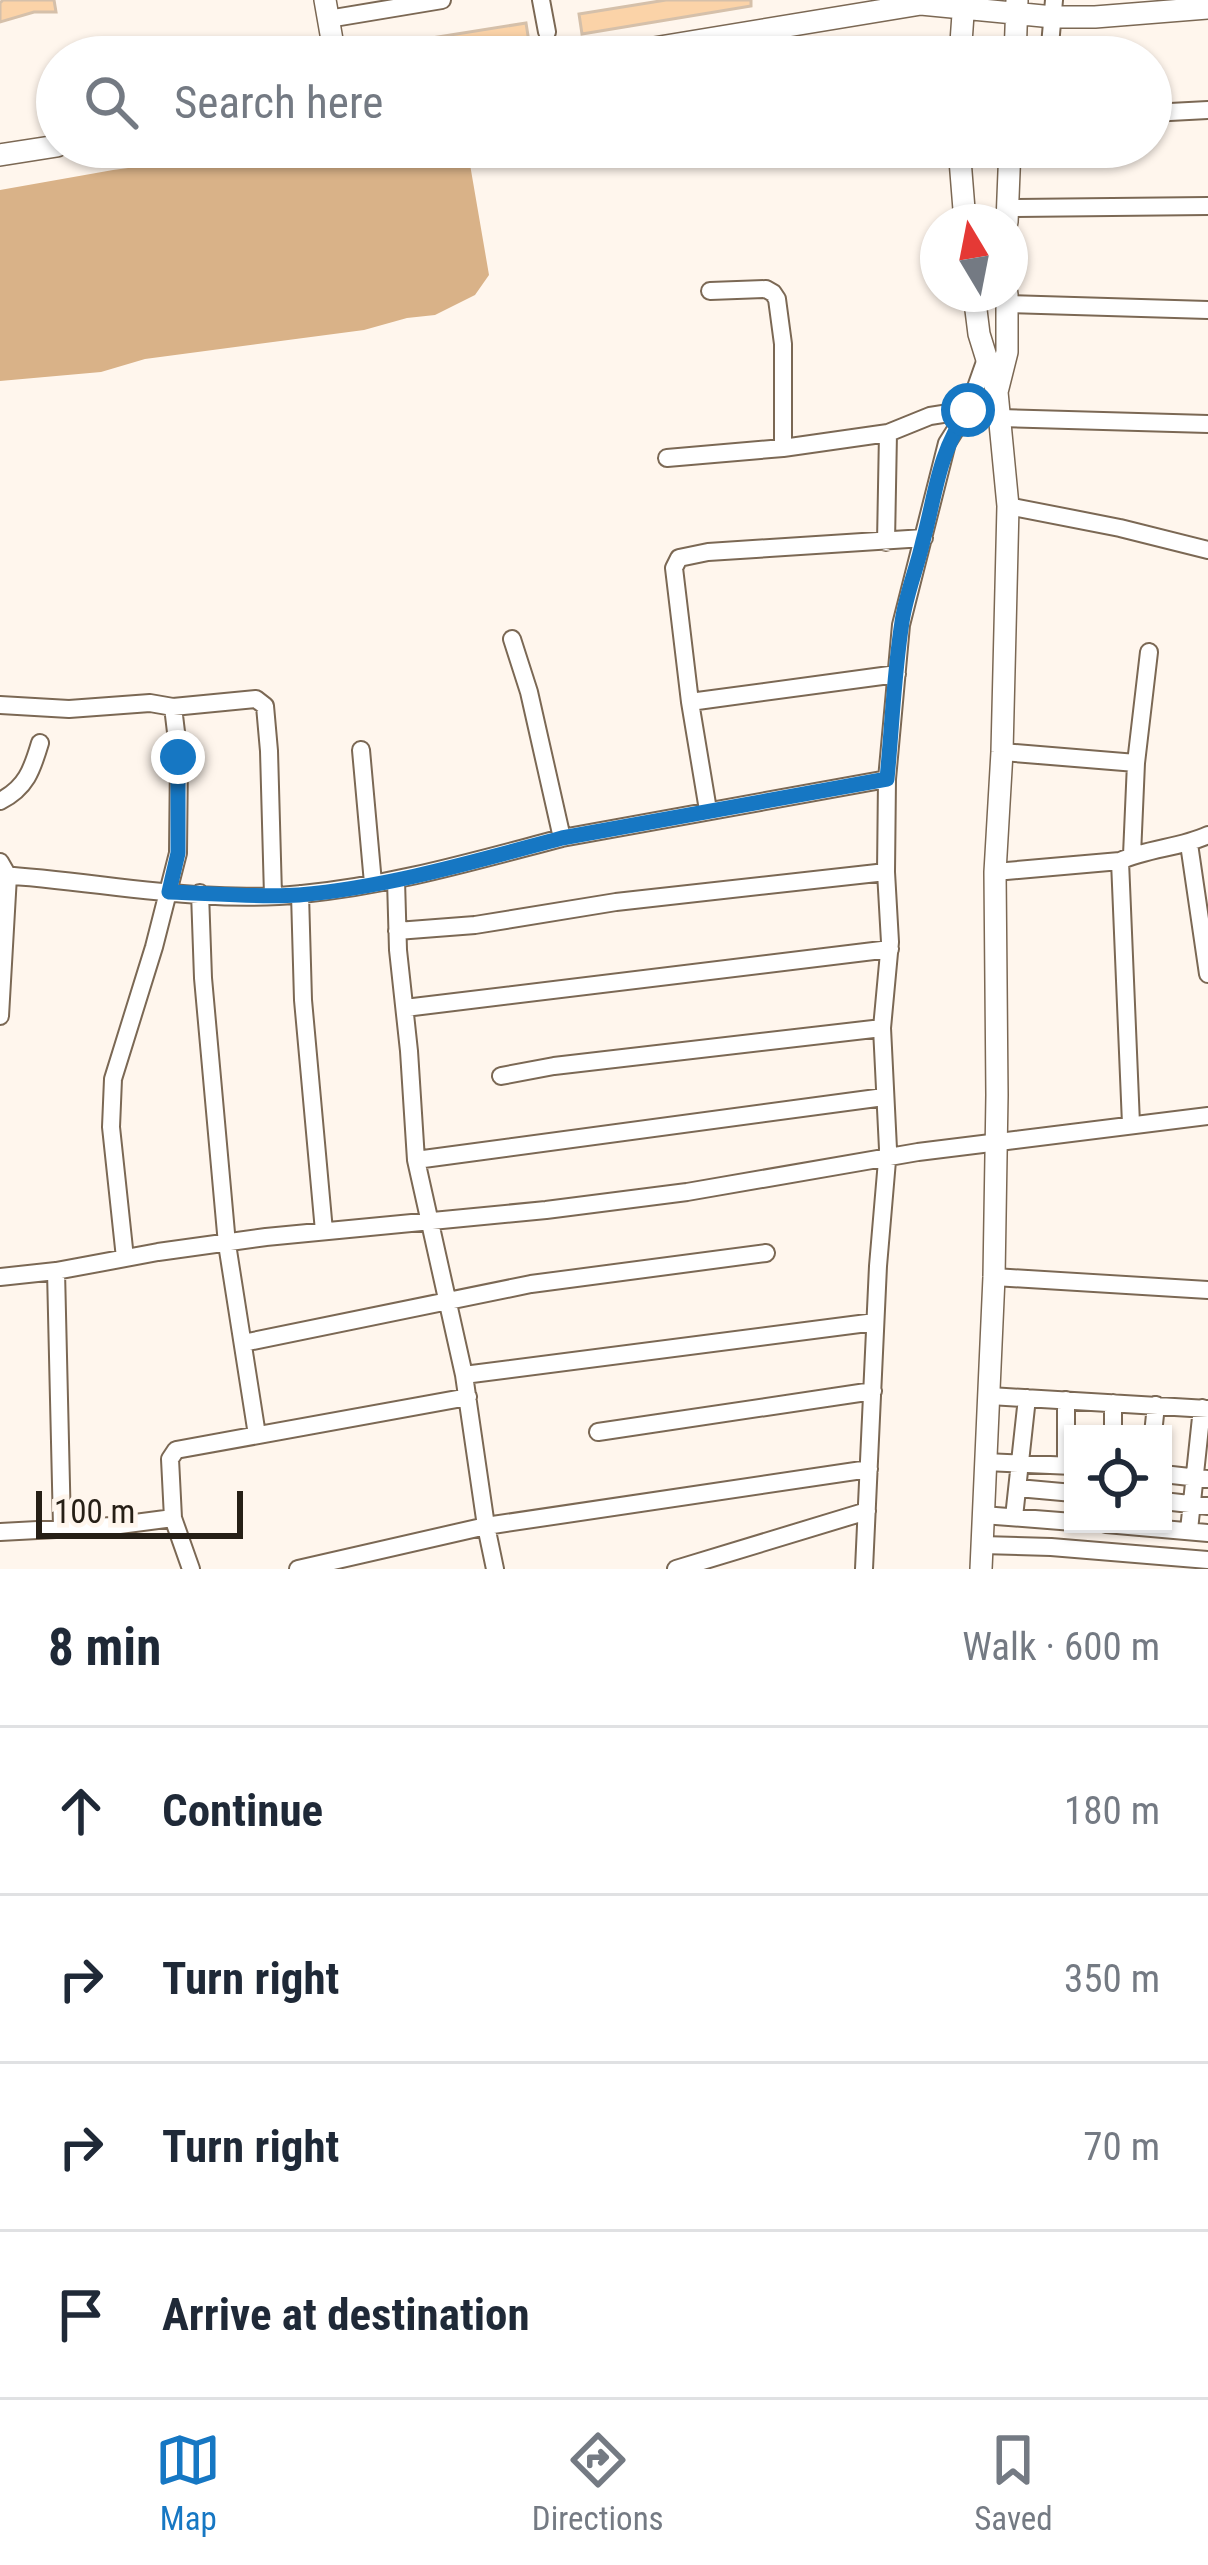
<!DOCTYPE html>
<meta charset="utf-8">
<style>
body{margin:0;font-family:"Roboto Condensed",sans-serif;background:#f6f6f7;color:#1f2937}
.controls{position:absolute;right:36px;bottom:36px;display:grid;overflow:hidden;border-radius:0px;box-shadow:0 3px 9px #0004}
.controls button{width:108px;height:108px;display:grid;place-items:center;padding:0;border:0;border-bottom:3px solid #e0e1e3;background:#fff;color:#1f2937;font:60px sans-serif}
.compass{position:absolute;left:920px;top:204px;width:108px;height:108px;border-radius:50%;background:#fff;box-shadow:0 3px 9px #0004;rotate:350deg}
.scale{position:absolute;left:36px;bottom:30px;width:207px;box-sizing:border-box;padding-left:12px;border:6px solid #261f16;border-top:0;font-size:33px;line-height:42px;white-space:nowrap;color:#261f16;-webkit-text-stroke:9px #fff6ed;paint-order:stroke}
.stop{position:absolute;width:36px;height:36px;margin:-27px;border:9px solid #1677c3;border-radius:50%;background:#fff}
.stop.end{background:#1677c3;border-color:#fff;box-shadow:0 3px 12px #0008}
.list{margin:0;padding:0;list-style:none}
h2{display:flex;justify-content:space-between;align-items:center;height:156px;margin:0;padding:0 48px;font-size:51px}
h2 small{font-size:39px;font-weight:400;color:#747a83}
.list li{display:grid;grid-template-columns:78px 1fr auto;gap:36px;align-items:center;box-sizing:border-box;height:168px;padding:0 48px;border-top:3px solid #e0e1e3}
.list b{display:block;font-size:45px;white-space:nowrap}
.list em{font-size:39px;font-style:normal;color:#747a83}
.icon{flex:none;width:66px;height:66px;fill:none;stroke:currentColor;stroke-width:2;stroke-linecap:round;stroke-linejoin:round}
.map{position:relative;flex:none;width:1208px;height:1569px;overflow:hidden}
.search{position:absolute;background:#fff;box-shadow:0 3px 9px #0004;left:36px;right:36px;top:36px;height:132px;display:flex;align-items:center;gap:30px;box-sizing:border-box;padding:0 42px;border-radius:66px;color:#747a83;font-size:45px}
.sheet{height:828px;background:#fff}
nav{display:flex;justify-content:space-around;align-items:center;box-sizing:border-box;height:168px;border-top:3px solid #e0e1e3;background:#fff;font-size:33px;color:#747a83}
nav a{display:grid;justify-items:center;gap:6px}
nav .on{color:#1677c3}
.map>svg:first-child{display:block}
.water{fill:#d9b288}
.building{fill:#fbd3a8;stroke:#d5c0aa;stroke-width:3}
.lines{fill:none;stroke-linecap:round;stroke-linejoin:round}
.minor-casing{stroke:#7b6854;stroke-width:20}
.tertiary-casing{stroke:#7b6854;stroke-width:24}
.minor{stroke:#fff;stroke-width:16}
.tertiary{stroke:#fff;stroke-width:21}
.route{stroke:#1677c3;stroke-width:15}
</style>
<div class="map">
<svg width="1208" height="1569" viewBox="0 0 1208 1569">
<rect width="100%" height="100%" fill="#fff6ed"/>
<!-- water -->
<path class="water" d="M285 147H467L489 275 475 295 435 315 407 318 364 330 145 359 101 372 0 381V190L113 170Z"/>
<!-- building -->
<path class="building" d="M3 0H54L56 12H34L0 22V3Z
M666 0H751V6L582 34 579 14Z
M526 23 529 42 513 46 448 57H377L375 47Z"/>
<g class="lines">
<defs>
<path id="minor" d="M541 0 547 32
M328 19 442 0
M1049 57 1054 0
M1151 113 1208 110
M1007 208 1208 206
M710 291 766 289 773 293 777 299 783 344V448
M1007 304 1208 310
M1000 418 1208 424
M667 458 783 448 888 433
M1008 506 1120 528 1208 550
M886 542 888 433 930 416 968 410
M512 639 529 692 562 838
M690 702 897 674
M0 705 69 709 150 703 173 707 256 699 265 706 269 751 273 895
M361 750 373 883
M1002 752 1136 763
M0 801C26 788 32 770 40 743
M708 810 690 702 674 568 679 558 708 552 924 538
M1189 844 1208 974
M1132 855 1136 763 1149 652
M1120 861 1131 1124
M0 862 8 876 0 1016
M995 872 1120 861C1148 848 1180 848 1208 835
M0 875C99 881 202 905 302 894 393 885 474 861 562 838L887 779
M396 880 398 950 409 1051 416 1160 464 1375 486 1526 869 1469
M200 893 203 978 227 1244 257 1435
M300 894 303 1000 324 1231
M397 931 475 925 616 902 886 872
M405 1008 890 949
M501 1076 554 1066 882 1028
M416 1160 884 1097
M125 1258 111 1127 113 1079 154 947 178 853 179 757 173 707
M56 1271 62 1527
M0 1277 56 1271 158 1252 266 1237 546 1210 687 1192 918 1152 1208 1116
M994 1277 1208 1290
M243 1343 531 1284 766 1253
M464 1375 875 1322
M990 1396 1208 1409
M598 1432 873 1391
M1113 1434V1403
M1153 1434 1156 1405
M985 1462 1073 1466
M1066 1465V1400
M1163 1474 1208 1479
M1018 1488 1073 1493
M1163 1501 1208 1506
M983 1515 1073 1522
M1014 1517 1027 1398
M173 1518 170 1459 176 1450 468 1397
M1106 1524 1208 1533
M1189 1530 1202 1408
M0 1532 112 1526 173 1518 191 1569
M982 1545 1051 1547 1208 1560
M298 1569 486 1526 495 1569
M676 1569 867 1511
M864 1569 878 1266 888 1149 882 1028 890 942 886 872 887 779 901 625 947 443 968 410 986 359"/>
<path id="tertiary" d="M325 0 335 57
M599 57 921 4 1053 17H1095L1208 8
M960 57 964 0
M1015 57 1017 1
M959 147 965 222
M0 155 57 146
M1007 222 1010 147
M974 294 979 334 997 392 1008 506 1002 752 995 872 997 1095 994 1277 981 1569
M997 392 1007 352V294"/>
</defs>
<!-- minor casing -->
<use href="#minor" class="minor-casing"/>
<!-- tertiary casing -->
<use href="#tertiary" class="tertiary-casing"/>
<!-- minor -->
<use href="#minor" class="minor"/>
<!-- tertiary -->
<use href="#tertiary" class="tertiary"/>
</g>
<g class="lines">
<!-- route -->
<path class="route" d="M178 757V853L169 892C212 893 256 898 299 895 389 887 476 861 562 838L887 779C892 727 894 673 902 622 906 594 917 568 923 541 937 489 937 457 968 410"/>
</g>
</svg>
<div class="controls">
<button><svg class="icon" aria-label="locate" viewBox="0 0 24 24"><circle cx="12" cy="12" r="6"/><path d="M12 2v4M12 18v4M2 12h4M18 12h4"/></svg></button>
</div>
<svg class="compass" viewBox="-18 -18 36 36"><path d="M0-13l5 13h-10z" fill="#e53935"/><path d="M0 13l5-13h-10z" fill="#747a83"/></svg>
<div class="scale">100 m</div>
<div class="stop" style="left:968px;top:410px"></div>
<div class="stop end" style="left:178px;top:757px"></div>
<div class="search"><svg class="icon" aria-label="search" viewBox="0 0 24 24"><circle cx="10" cy="10" r="6"/><path d="M15 15l6 6"/></svg>Search here</div>
</div>
<section class="sheet">
<h2>8 min<small>Walk · 600 m</small></h2>
<ul class="list">
<li><svg class="icon" aria-label="ahead" viewBox="0 0 24 24"><path d="M12 20V5M6 11l6-6 6 6"/></svg><div><b>Continue</b></div><em>180 m</em></li>
<li><svg class="icon" aria-label="right" viewBox="0 0 24 24"><path d="M7 20v-9h11M14 6l5 5-5 5"/></svg><div><b>Turn right</b></div><em>350 m</em></li>
<li><svg class="icon" aria-label="right" viewBox="0 0 24 24"><path d="M7 20v-9h11M14 6l5 5-5 5"/></svg><div><b>Turn right</b></div><em>70 m</em></li>
<li><svg class="icon" aria-label="arrive" viewBox="0 0 24 24"><path d="M6 21V4h12l-3 4 3 4H6"/></svg><div><b>Arrive at destination</b></div></li>
</ul>
</section>
<nav>
<a class="on"><svg class="icon" aria-label="map" viewBox="0 0 24 24"><path d="M3 6l6-2 6 2 6-2v14l-6 2-6-2-6 2zM9 4v14M15 6v14"/></svg>Map</a>
<a><svg class="icon" aria-label="directions" viewBox="0 0 24 24"><path d="M12 3l9 9-9 9-9-9zM9 14v-3h6M13 9l2 2-2 2"/></svg>Directions</a>
<a><svg class="icon" aria-label="saved" viewBox="0 0 24 24"><path d="M7 4h10v16l-5-4-5 4z"/></svg>Saved</a>
</nav>
